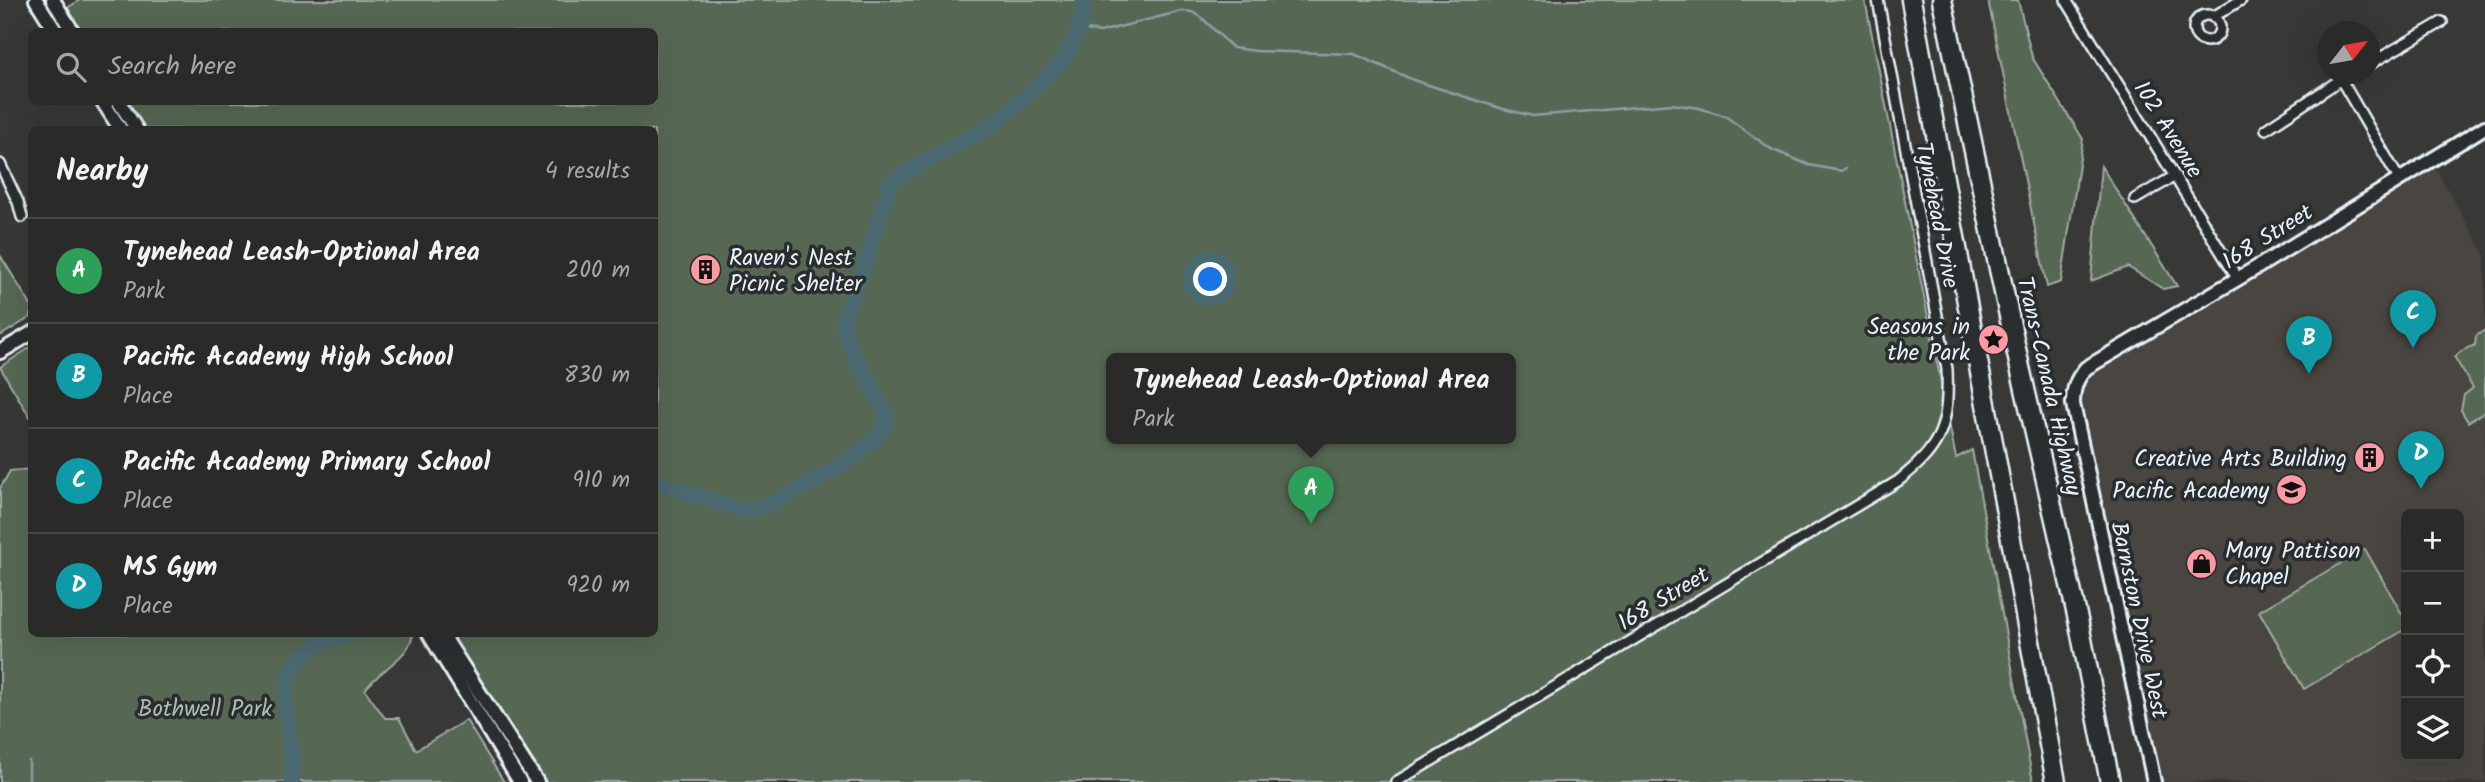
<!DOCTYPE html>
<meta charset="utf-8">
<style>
body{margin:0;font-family:Kalam,sans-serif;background:#323230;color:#f1f3f6}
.controls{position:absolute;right:21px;bottom:21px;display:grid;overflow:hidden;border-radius:10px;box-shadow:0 7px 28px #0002}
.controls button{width:63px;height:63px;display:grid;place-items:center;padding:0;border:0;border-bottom:2px solid #464645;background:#2a2a28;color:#f1f3f6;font:35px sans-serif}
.compass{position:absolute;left:2317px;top:21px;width:63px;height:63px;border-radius:50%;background:#2a2a28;box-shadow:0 7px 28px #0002;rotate:59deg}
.you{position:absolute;left:1211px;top:280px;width:24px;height:24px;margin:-18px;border:5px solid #fff;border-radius:50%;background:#1a73e8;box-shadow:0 0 0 10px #1a73e833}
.badge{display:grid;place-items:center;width:46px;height:46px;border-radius:50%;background:#8c9099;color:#fff;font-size:23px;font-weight:700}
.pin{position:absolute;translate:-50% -58px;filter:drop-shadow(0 2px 4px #0008)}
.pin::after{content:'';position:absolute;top:37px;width:24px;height:21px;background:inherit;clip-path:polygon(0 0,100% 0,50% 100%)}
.popup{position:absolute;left:1106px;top:353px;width:410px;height:91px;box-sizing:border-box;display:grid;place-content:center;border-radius:10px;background:#2a2a28;filter:drop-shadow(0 2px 5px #0005);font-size:23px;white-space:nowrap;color:#a5a7a8}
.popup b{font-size:26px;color:#f1f3f6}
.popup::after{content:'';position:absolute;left:50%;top:100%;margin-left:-14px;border:14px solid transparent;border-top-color:#2a2a28}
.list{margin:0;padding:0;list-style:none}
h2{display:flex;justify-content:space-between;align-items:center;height:91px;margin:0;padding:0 28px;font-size:30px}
h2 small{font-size:23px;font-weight:400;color:#a5a7a8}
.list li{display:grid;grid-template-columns:46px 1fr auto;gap:21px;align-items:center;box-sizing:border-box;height:105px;padding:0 28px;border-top:2px solid #464645}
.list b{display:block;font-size:26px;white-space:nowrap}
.list p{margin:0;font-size:23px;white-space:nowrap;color:#a5a7a8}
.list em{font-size:23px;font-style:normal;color:#a5a7a8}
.icon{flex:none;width:38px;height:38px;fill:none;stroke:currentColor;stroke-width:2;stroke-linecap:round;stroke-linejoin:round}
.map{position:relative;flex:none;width:2485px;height:782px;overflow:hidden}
.search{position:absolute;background:#2a2a28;box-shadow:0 7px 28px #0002;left:28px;top:28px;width:630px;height:77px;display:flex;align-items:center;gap:18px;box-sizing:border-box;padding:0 24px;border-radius:10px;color:#a5a7a8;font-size:26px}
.panel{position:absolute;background:#2a2a28;box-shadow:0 7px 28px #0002;left:28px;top:126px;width:630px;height:511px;border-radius:10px}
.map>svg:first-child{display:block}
.built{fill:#484540;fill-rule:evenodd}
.green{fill:#576852;stroke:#a0aca5;stroke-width:2;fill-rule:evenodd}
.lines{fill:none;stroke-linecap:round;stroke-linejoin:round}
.stream{stroke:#8a9fa6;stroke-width:2.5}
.river{stroke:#4c6970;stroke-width:16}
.street-casing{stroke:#e8f1f8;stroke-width:14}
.secondary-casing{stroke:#e8f1f8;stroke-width:18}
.highway-casing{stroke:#e8f1f8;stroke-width:23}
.street{stroke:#2a2d2e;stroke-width:9}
.secondary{stroke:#2a2d2e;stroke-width:12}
.highway{stroke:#2a2d2e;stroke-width:18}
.labels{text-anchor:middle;stroke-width:7;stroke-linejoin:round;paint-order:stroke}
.street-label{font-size:23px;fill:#e8f1f8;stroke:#2a2d2e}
.poi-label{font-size:23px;fill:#e8f1f8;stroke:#2a2d2e;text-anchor:end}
.park-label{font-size:23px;fill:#aebab6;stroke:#2a2d2e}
</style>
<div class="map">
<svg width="2485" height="782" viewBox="0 0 2485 782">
<rect width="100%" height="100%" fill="#383836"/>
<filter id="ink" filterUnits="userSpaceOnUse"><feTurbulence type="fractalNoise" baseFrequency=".0143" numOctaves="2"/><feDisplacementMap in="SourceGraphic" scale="14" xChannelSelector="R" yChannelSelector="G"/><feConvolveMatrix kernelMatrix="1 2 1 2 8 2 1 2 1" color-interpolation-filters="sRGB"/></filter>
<g filter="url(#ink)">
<!-- built -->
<path class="built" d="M2432 167 2437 171 2485 255V782H2161L2081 409V396L2085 383 2095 372 2378 202 2380 198ZM2406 514H2459V756H2406Z"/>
<!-- green -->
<path class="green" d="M80 0H1865L1956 458 1972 450 2033 782H543L451 634H654V130L142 129 125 102H654V32H81L67 8ZM1112 358H1510V438H1112Z
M1988 0H2018L2032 57 2083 139 2061 282 2047 287Z
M2101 166 2177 286 2163 289 2128 267 2091 281Z
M0 255 32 307 31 317 0 336Z
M2485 330V412L2468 422 2461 410 2464 395 2473 388 2455 358C2460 349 2467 349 2475 345L2476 336Z
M31 347V419L0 367Z
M31 469 32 634H413C409 659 380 668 365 690L385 718H399L416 750 466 720 504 782H0V488L10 471Z
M2365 549 2406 621V629L2304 689 2259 611Z"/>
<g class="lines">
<!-- stream -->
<path class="stream" d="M1079 29 1100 32 1182 11 1192 12 1201 17 1233 48 1256 51 1354 54 1416 81 1503 109 1533 116 1672 104 1699 108 1725 116 1771 149 1809 165 1841 171 1846 168
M29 782V761"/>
<!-- river -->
<path class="river" d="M654 482 742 510H753C782 501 888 448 887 416L849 344 843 326 846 310 863 270 890 183 914 168 991 126 1038 86 1064 59 1079 29 1084 0
M292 782C294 707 254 656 354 634"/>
<defs>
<path id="street" d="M2066 0 2238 279
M2194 28a13 13 0 1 1 26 0a13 13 0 1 1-26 0Z
M2213 17 2241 0
M2370 64 2442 22
M2340 78 2399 179
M2266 129 2349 74
M0 164 18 202 22 217
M2135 199 2175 176
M1396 782 1898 481C1943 446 1949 424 1947 369L1878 0"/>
<path id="secondary" d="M36 0 56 32
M53 0 73 32
M103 102 121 130
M119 102 137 130
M0 352 32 333
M429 634 520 782
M442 634 537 782
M2154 782 2073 404C2073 389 2076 379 2086 368L2256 268 2485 127"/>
<path id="highway" d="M1911 0 2056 782
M1942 0 2019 363 2079 624 2110 782"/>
</defs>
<!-- street casing -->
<use href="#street" class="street-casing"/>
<!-- secondary casing -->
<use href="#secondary" class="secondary-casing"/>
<!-- highway casing -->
<use href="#highway" class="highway-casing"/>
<!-- street -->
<use href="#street" class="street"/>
<!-- secondary -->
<use href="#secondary" class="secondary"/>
<!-- highway -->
<use href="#highway" class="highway"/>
</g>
</g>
<!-- icons -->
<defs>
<symbol id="building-disc" viewBox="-11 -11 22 22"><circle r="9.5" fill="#ff9aa2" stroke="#2a2d2e"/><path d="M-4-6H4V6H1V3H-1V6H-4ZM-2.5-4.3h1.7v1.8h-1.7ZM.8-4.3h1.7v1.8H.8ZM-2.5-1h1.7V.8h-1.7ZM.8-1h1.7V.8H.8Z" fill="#111"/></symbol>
<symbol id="sight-disc" viewBox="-11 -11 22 22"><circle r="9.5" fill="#ff9aa2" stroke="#2a2d2e"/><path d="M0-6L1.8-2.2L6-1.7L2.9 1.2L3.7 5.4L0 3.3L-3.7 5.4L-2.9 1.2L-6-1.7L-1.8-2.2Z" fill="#111"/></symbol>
<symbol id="school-disc" viewBox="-11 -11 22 22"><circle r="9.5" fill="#ff9aa2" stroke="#2a2d2e"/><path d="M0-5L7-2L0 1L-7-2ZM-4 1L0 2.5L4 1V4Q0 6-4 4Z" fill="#111"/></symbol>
<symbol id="shop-disc" viewBox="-11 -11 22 22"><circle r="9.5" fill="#ff9aa2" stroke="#2a2d2e"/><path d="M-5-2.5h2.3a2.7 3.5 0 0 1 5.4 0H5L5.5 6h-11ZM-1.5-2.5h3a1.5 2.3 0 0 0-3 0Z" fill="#111"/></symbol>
</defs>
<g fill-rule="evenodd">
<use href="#building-disc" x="688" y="252" width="35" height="35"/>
<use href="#sight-disc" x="1976" y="322" width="35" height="35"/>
<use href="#building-disc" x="2352" y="440" width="35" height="35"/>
<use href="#school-disc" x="2274" y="472" width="35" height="35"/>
<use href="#shop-disc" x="2184" y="546" width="35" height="35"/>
</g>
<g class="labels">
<!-- street labels -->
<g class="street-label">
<text transform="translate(2169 129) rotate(58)" y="8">102 Avenue</text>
<text transform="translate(1938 215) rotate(79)" y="8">Tynehead Drive</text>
<text transform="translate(2267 236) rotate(-32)" y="8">168 Street</text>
<text transform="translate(2050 386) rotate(77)" y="8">Trans-Canada Highway</text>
<text transform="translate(1663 598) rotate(-31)" y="8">168 Street</text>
<text transform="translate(2140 620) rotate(78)" y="8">Barnston Drive West</text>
</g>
<!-- poi labels -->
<g class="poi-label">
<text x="729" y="265" text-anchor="start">Raven's Nest<tspan x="729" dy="26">Picnic Shelter</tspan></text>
<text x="1970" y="334">Seasons in<tspan x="1970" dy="26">the Park</tspan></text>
<text x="2347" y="466">Creative Arts Building</text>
<text x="2269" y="498">Pacific Academy</text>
<text x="2225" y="558" text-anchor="start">Mary Pattison<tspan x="2225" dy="26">Chapel</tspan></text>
</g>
<!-- park labels -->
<g class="park-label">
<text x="205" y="716">Bothwell Park</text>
</g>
</g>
</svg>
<div class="controls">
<button>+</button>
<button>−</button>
<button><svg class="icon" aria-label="locate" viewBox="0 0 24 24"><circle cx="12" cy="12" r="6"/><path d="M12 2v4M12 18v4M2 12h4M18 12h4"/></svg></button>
<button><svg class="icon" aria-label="layers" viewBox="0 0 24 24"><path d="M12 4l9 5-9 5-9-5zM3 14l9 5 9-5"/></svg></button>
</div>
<svg class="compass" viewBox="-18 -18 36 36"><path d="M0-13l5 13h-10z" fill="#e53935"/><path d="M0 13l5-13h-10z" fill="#a5a7a8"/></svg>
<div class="you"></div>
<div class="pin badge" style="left:1311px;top:524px;background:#2e9e5b">A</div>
<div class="popup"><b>Tynehead Leash-Optional Area</b>Park</div>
<div class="pin badge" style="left:2309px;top:374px;background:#0f9aa8">B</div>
<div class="pin badge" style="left:2413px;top:348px;background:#0f9aa8">C</div>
<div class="pin badge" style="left:2421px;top:489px;background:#0f9aa8">D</div>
<div class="search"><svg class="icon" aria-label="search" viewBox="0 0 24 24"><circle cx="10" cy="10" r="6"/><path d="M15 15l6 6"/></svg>Search here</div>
<section class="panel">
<h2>Nearby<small>4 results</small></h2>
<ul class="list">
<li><span class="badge" style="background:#2e9e5b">A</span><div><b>Tynehead Leash-Optional Area</b><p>Park</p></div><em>200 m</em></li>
<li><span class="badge" style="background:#0f9aa8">B</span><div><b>Pacific Academy High School</b><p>Place</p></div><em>830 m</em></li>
<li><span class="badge" style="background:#0f9aa8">C</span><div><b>Pacific Academy Primary School</b><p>Place</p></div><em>910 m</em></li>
<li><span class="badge" style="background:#0f9aa8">D</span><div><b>MS Gym</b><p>Place</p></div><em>920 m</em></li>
</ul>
</section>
</div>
